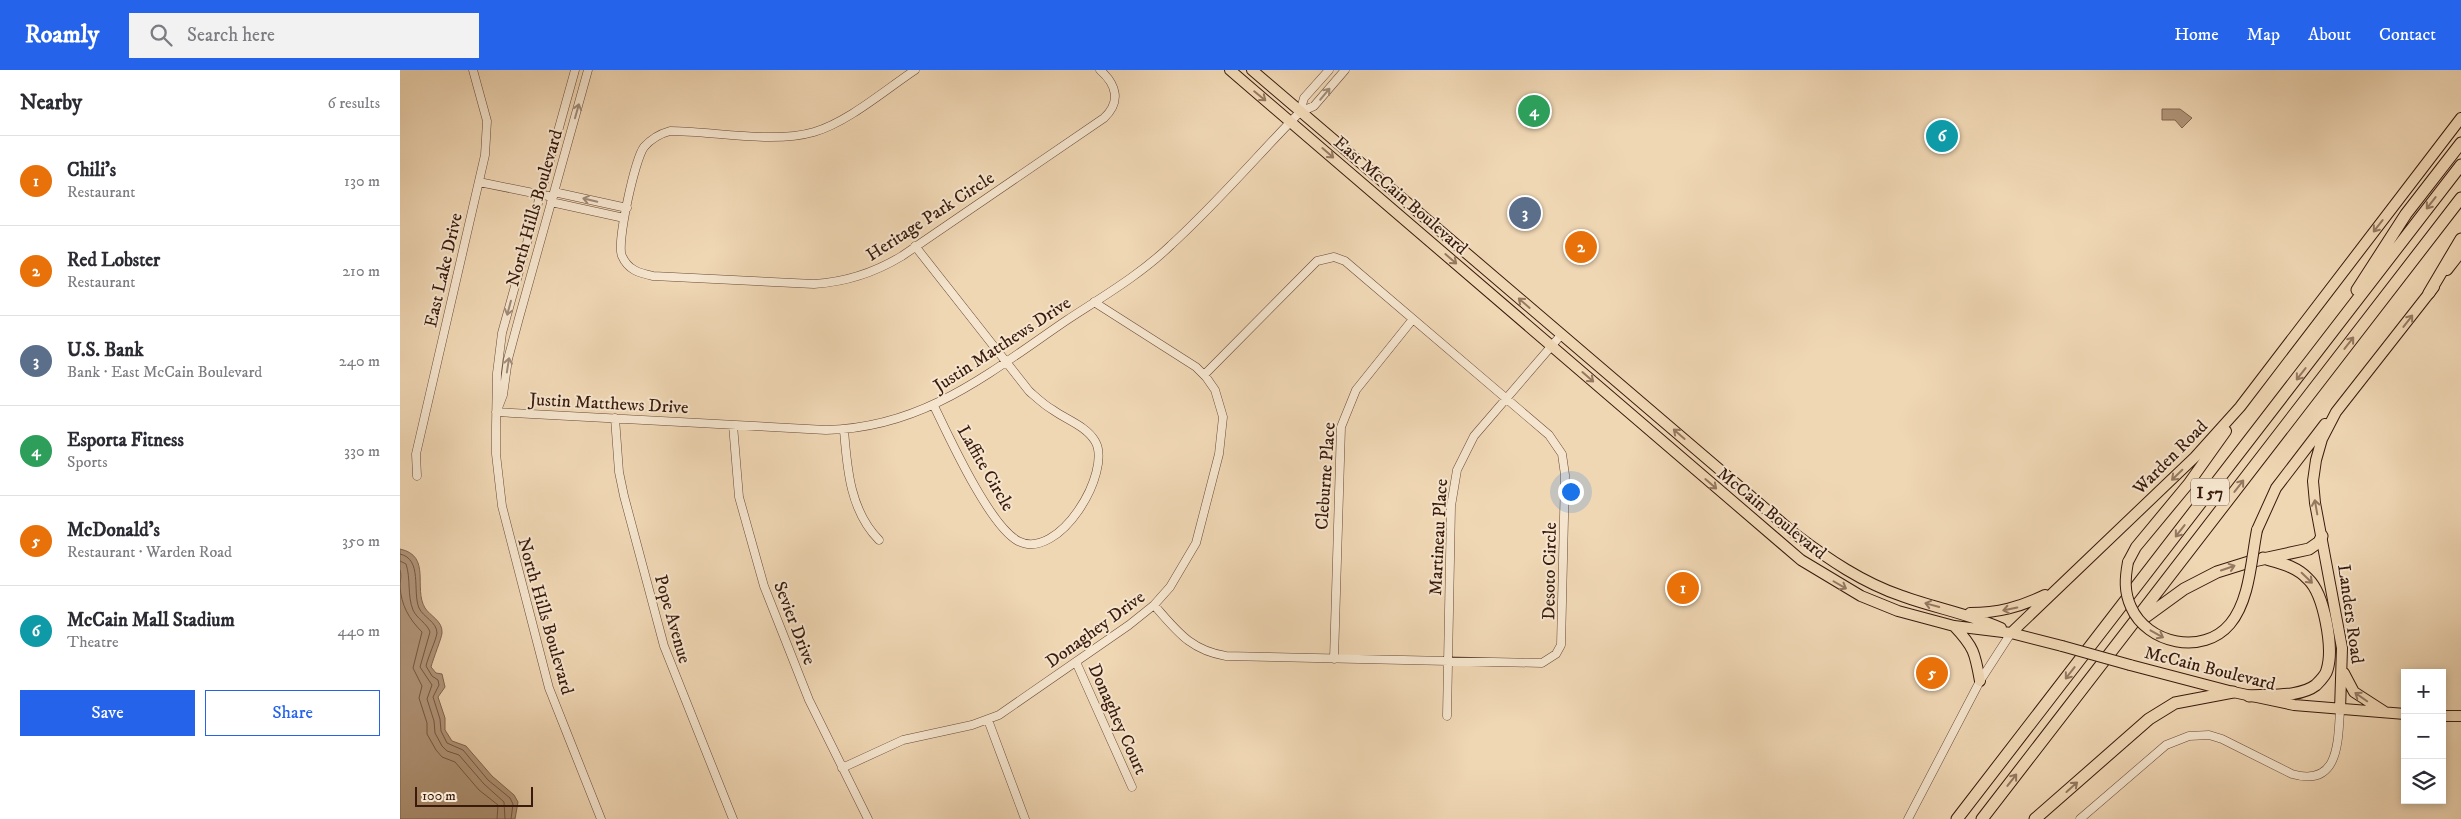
<!DOCTYPE html>
<meta charset="utf-8">
<style>
body{margin:0;font-family:"IM FELL DW Pica",serif;background:#f2f2f3;color:#2b2b33}
.controls{position:absolute;right:15px;bottom:15px;display:grid;overflow:hidden;border-radius:0px;box-shadow:0 2px 8px #0003}
.controls button{width:45px;height:45px;display:grid;place-items:center;padding:0;border:0;border-bottom:1px solid #e1e1e2;background:#fff;color:#2b2b33;font:25px sans-serif}
.scale{position:absolute;left:15px;bottom:12px;width:118px;box-sizing:border-box;padding-left:5px;border:2px solid #391a0d;border-top:0;font-size:14px;line-height:18px;white-space:nowrap;color:#391a0d;-webkit-text-stroke:4px #f5e5ce;paint-order:stroke}
.you{position:absolute;left:1170px;top:421px;width:18px;height:18px;margin:-12px;border:4px solid #fff;border-radius:50%;background:#1a73e8;box-shadow:0 0 0 8px #1a73e833}
.badge{display:grid;place-items:center;width:32px;height:32px;border-radius:50%;background:#2563eb;color:#fff;font-size:16px;font-weight:700}
.pin{position:absolute;translate:-50% -50%;border:2px solid #fff;box-shadow:0 1px 5px #0006}
.list{margin:0;padding:0;list-style:none}
h2{display:flex;justify-content:space-between;align-items:center;height:65px;margin:0;padding:0 20px;font-size:21px}
h2 small{font-size:16px;font-weight:400;color:#7c7c81}
.list li{display:grid;grid-template-columns:32px 1fr auto;gap:15px;align-items:center;box-sizing:border-box;height:90px;padding:0 20px;border-top:1px solid #e1e1e2}
.list b{display:block;font-size:19px;white-space:nowrap}
.list p{margin:0;font-size:16px;white-space:nowrap;color:#7c7c81}
.list em{font-size:16px;font-style:normal;color:#7c7c81}
.actions{display:flex;gap:10px;padding:15px 20px}
.actions a{flex:1;padding:11px 0;border:1px solid #2563eb;border-radius:0px;text-align:center;font-size:18px;color:#2563eb}
.actions .main{background:#2563eb;color:#fff}
.icon{flex:none;width:28px;height:28px;fill:none;stroke:currentColor;stroke-width:2;stroke-linecap:round;stroke-linejoin:round}
.map{position:relative;flex:none;width:2061px;height:749px;overflow:hidden}
header{display:flex;align-items:center;gap:30px;box-sizing:border-box;height:70px;padding:0 25px;background:#2563eb;color:#fff}
header strong{font-size:24px}
nav{display:flex;gap:28px;margin-inline-start:auto;font-size:18px}
.search{width:350px;height:45px;background:#f2f2f3;display:flex;align-items:center;gap:12px;box-sizing:border-box;padding:0 18px;border-radius:0px;color:#7c7c81;font-size:19px}
main{display:flex}
aside{flex:1;background:#fff}
.map>svg:first-child{display:block}
.water{fill:#b2977b;stroke:#82654f}
.lines{fill:none;stroke-linecap:round;stroke-linejoin:round}
.shore{stroke:#765844;stroke-width:1}
.minor-casing{stroke:#674937;stroke-width:9}
.major-casing{stroke:#391a0d;stroke-width:12}
.highway-casing{stroke:#391a0d;stroke-width:13}
.minor{stroke:#f5e5ce;stroke-width:8}
.major{stroke:#f0d7b4;stroke-width:10}
.highway{stroke:#f0d7b4;stroke-width:11}
.major-bridge-casing{stroke:#391a0d;stroke-width:12;stroke-linecap:butt}
.major-bridge{stroke:#f0d7b4;stroke-width:10}
.oneway{stroke:#a08a77}
.oneway2{stroke:#947860}
.labels{text-anchor:middle;stroke-width:4;stroke-linejoin:round;paint-order:stroke}
.shield{fill:#f5e5ce;stroke:#715747;stroke-width:1}
.shield-label{font-size:16px;font-weight:bold;fill:#391a0d}
.street-label{font-size:18px;fill:#391a0d;stroke:#f5e5ce}
</style>
<header>
<strong>Roamly</strong>
<div class="search"><svg class="icon" aria-label="search" viewBox="0 0 24 24"><circle cx="10" cy="10" r="6"/><path d="M15 15l6 6"/></svg>Search here</div>
<nav><a>Home</a><a>Map</a><a>About</a><a>Contact</a></nav>
</header>
<main>
<aside>
<h2>Nearby<small>6 results</small></h2>
<ul class="list">
<li><span class="badge" style="background:#e8710a">1</span><div><b>Chili's</b><p>Restaurant</p></div><em>130 m</em></li>
<li><span class="badge" style="background:#e8710a">2</span><div><b>Red Lobster</b><p>Restaurant</p></div><em>210 m</em></li>
<li><span class="badge" style="background:#5c6f8a">3</span><div><b>U.S. Bank</b><p>Bank · East McCain Boulevard</p></div><em>240 m</em></li>
<li><span class="badge" style="background:#2e9e5b">4</span><div><b>Esporta Fitness</b><p>Sports</p></div><em>330 m</em></li>
<li><span class="badge" style="background:#e8710a">5</span><div><b>McDonald's</b><p>Restaurant · Warden Road</p></div><em>350 m</em></li>
<li><span class="badge" style="background:#0f9aa8">6</span><div><b>McCain Mall Stadium</b><p>Theatre</p></div><em>440 m</em></li>
</ul>
<div class="actions"><a class="main">Save</a><a>Share</a></div>
</aside>
<div class="map">
<svg width="2061" height="749" viewBox="0 0 2061 749">
<rect width="100%" height="100%" fill="#f0d7b4"/>
<filter id="stains"><feTurbulence type="fractalNoise" baseFrequency=".004" numOctaves="4"/><feColorMatrix values="0 0 0 0 .2 0 0 0 0 .09 0 0 0 0 .02 0 0 0 .5 -.17"/></filter>
<radialGradient id="worn" r=".72"><stop offset=".6" stop-color="#630" stop-opacity="0"/><stop offset="1" stop-color="#630" stop-opacity=".3"/></radialGradient>
<!-- water -->
<path class="water" d="M1762 39H1780L1792 48 1782 58 1775 50H1762Z
M0 479C32 486 13 518 25 538 30 546 43 551 42 563 42 567 33 589 31 597L36 603 42 604 45 617 38 627 45 648V660L52 671 66 676 92 706 114 725 118 732 115 749H0Z"/>
<g class="lines">
<!-- shore -->
<path class="shore" d="M0 484C23 489 12 521 19 538 23 547 37 552 37 563 36 570 28 587 26 596L32 606 38 610 39 615 33 627 40 649 41 661 47 673 63 680 88 710 110 728 113 734 111 749
M0 491 6 494C11 509 7 525 13 540 17 549 27 553 30 562L20 597 32 615 27 629 34 651 35 663 42 676 47 681 59 685 84 714 104 732 105 749
M0 500C2 507 0 510 0 516 1 535 9 549 22 562L13 598 22 616 19 628 27 653V664L36 680 42 687 55 692 79 720 98 735 97 749"/>
<defs>
<path id="minor" d="M175 0 102 263 97 303 96 356V384L102 436 149 618 201 749
M515 0C485 20 448 52 414 62 373 74 313 61 270 61 259 64 251 69 244 77 235 89 216 174 222 186 228 200 239 203 253 206L414 214C446 212 474 203 502 186L704 48C721 32 717 15 700 0
M900 42 904 28 929 0
M79 112 153 127
M154 122 227 138
M151 132 224 148
M515 176 629 321C637 328 644 335 653 340 667 350 686 356 695 371 713 401 659 492 618 471 589 455 549 367 534 336
M98 338 103 325 108 289 119 248 188 0
M96 342 426 360C524 358 589 303 667 250 702 227 740 205 771 175 817 133 857 86 900 42L914 36 945 0
M215 348 219 402 224 426 264 576 333 749
M333 355 339 427 364 516 409 630 468 749
M444 360C447 398 450 441 479 470
M17 406 16 384 85 85 87 51 73 0
M754 535C777 561 790 580 826 586L1142 593 1156 584 1161 575 1165 405 1162 384 1149 365 945 191 934 187 917 191 804 305
M934 589 941 357 956 320 1013 249
M676 592 732 717
M1047 646 1051 436 1057 400 1074 366 1161 265
M588 650 625 749
M442 698 503 670 572 655 599 645 729 555 754 535 770 517 796 473 819 384 823 347 815 320 806 307 796 297 694 232
M1508 749 1580 611 1611 563
M1680 749 1766 675 1789 666 1809 665 1822 669 1892 704C1939 718 1938 672 1940 640"/>
<path id="major" d="M830 0 1401 490 1461 526 1498 541 1554 556 1611 563 1662 576
M852 0 1395 464C1428 489 1463 513 1502 526 1535 538 1569 544 1601 558
M2047 200 2061 182
M1857 460 1876 418 1925 354
M1728 492 1736 477 1789 413 1826 361
M1570 543C1598 543 1620 537 1645 525
M1554 556C1574 577 1575 583 1580 611
M1611 563 1795 387 1840 337 2061 48
M1730 595 1833 622 1894 635 2005 644
M1944 603 1954 622 1985 642
M1940 640 1942 578 1915 433 1913 411 1916 390 1922 369 1936 342 2034 217
M2042 646H2061"/>
<path id="highway" d="M1957 220 2006 144 2061 73
M2029 223 2061 169
M1740 551 1784 519 1817 502 1849 492 1909 479 1919 472 1922 466
M1849 626C1869 624 1899 628 1916 615 1920 611 1926 605 1927 600 1934 578 1924 524 1908 509 1896 496 1880 493 1863 488
M1557 749 2061 95
M1582 749 2061 128
M1635 749 1749 649 1775 633 1833 622"/>
</defs>
<!-- minor casing -->
<use href="#minor" class="minor-casing"/>
<!-- major casing -->
<use href="#major" class="major-casing"/>
<!-- highway casing -->
<use href="#highway" class="highway-casing"/>
<!-- minor -->
<use href="#minor" class="minor"/>
<!-- major -->
<use href="#major" class="major"/>
<!-- highway -->
<use href="#highway" class="highway"/>
<defs>
<path id="major-bridge" d="M1728 492C1725 508 1724 522 1731 537 1747 574 1803 586 1830 554 1850 530 1851 490 1857 460
M1662 576 1730 595"/>
</defs>
<!-- major-bridge casing -->
<use href="#major-bridge" class="major-bridge-casing"/>
<!-- major-bridge -->
<use href="#major-bridge" class="major-bridge"/>
</g>
<!-- one-way arrows -->
<defs><path id="oneway-shaft" d="M-6 0H5M1.5-3L5.5 0L1.5 3" fill="none" stroke-width="1.6" stroke-linecap="round" stroke-linejoin="round" transform="scale(1.25)"/></defs>
<g class="oneway">
<use href="#oneway-shaft" transform="translate(925 24) rotate(-50)"/>
<use href="#oneway-shaft" transform="translate(177 41) rotate(-74)"/>
<use href="#oneway-shaft" transform="translate(190 130) rotate(-167)"/>
<use href="#oneway-shaft" transform="translate(109 238) rotate(105)"/>
<use href="#oneway-shaft" transform="translate(108 295) rotate(-81)"/>
</g>
<g class="oneway2">
<use href="#oneway-shaft" transform="translate(860 26) rotate(39)"/>
<use href="#oneway-shaft" transform="translate(928 83) rotate(41)"/>
<use href="#oneway-shaft" transform="translate(2031 133) rotate(128)"/>
<use href="#oneway-shaft" transform="translate(1978 156) rotate(128)"/>
<use href="#oneway-shaft" transform="translate(1051 189) rotate(41)"/>
<use href="#oneway-shaft" transform="translate(1124 233) rotate(-139)"/>
<use href="#oneway-shaft" transform="translate(2008 251) rotate(-52)"/>
<use href="#oneway-shaft" transform="translate(1949 273) rotate(-52)"/>
<use href="#oneway-shaft" transform="translate(1901 304) rotate(128)"/>
<use href="#oneway-shaft" transform="translate(1188 307) rotate(41)"/>
<use href="#oneway-shaft" transform="translate(1279 364) rotate(-139)"/>
<use href="#oneway-shaft" transform="translate(1777 405) rotate(136)"/>
<use href="#oneway-shaft" transform="translate(1311 414) rotate(41)"/>
<use href="#oneway-shaft" transform="translate(1839 416) rotate(-52)"/>
<use href="#oneway-shaft" transform="translate(1916 437) rotate(-100)"/>
<use href="#oneway-shaft" transform="translate(1780 461) rotate(128)"/>
<use href="#oneway-shaft" transform="translate(1828 498) rotate(-19)"/>
<use href="#oneway-shaft" transform="translate(1907 508) rotate(44)"/>
<use href="#oneway-shaft" transform="translate(1440 515) rotate(30)"/>
<use href="#oneway-shaft" transform="translate(1532 535) rotate(-165)"/>
<use href="#oneway-shaft" transform="translate(1610 539) rotate(168)"/>
<use href="#oneway-shaft" transform="translate(1757 564) rotate(29)"/>
<use href="#oneway-shaft" transform="translate(1670 603) rotate(128)"/>
<use href="#oneway-shaft" transform="translate(1961 627) rotate(-145)"/>
<use href="#oneway-shaft" transform="translate(1612 710) rotate(-52)"/>
<use href="#oneway-shaft" transform="translate(1672 717) rotate(-42)"/>
</g>
<g class="labels">
<!-- shield labels -->
<rect class="shield" x="1791" y="408.5" width="38" height="27" rx="4"/>
<g class="shield-label">
<text x="1810" y="428">I 57</text>
</g>
<!-- street labels -->
<g class="street-label">
<text transform="translate(1001 125) rotate(41)" y="6">East McCain Boulevard</text>
<text transform="translate(134 138) rotate(-74)" y="6">North Hills Boulevard</text>
<text transform="translate(530 146) rotate(-33)" y="6">Heritage Park Circle</text>
<text transform="translate(43 200) rotate(-77)" y="6">East Lake Drive</text>
<text transform="translate(602 274) rotate(-33)" y="6">Justin Matthews Drive</text>
<text transform="translate(209 333) rotate(3)" y="6">Justin Matthews Drive</text>
<text transform="translate(1770 387) rotate(-45)" y="6">Warden Road</text>
<text transform="translate(586 398) rotate(60)" y="6">Laffite Circle</text>
<text transform="translate(925 406) rotate(-86)" y="6">Cleburne Place</text>
<text transform="translate(1372 443) rotate(39)" y="6">McCain Boulevard</text>
<text transform="translate(1038 467) rotate(-87)" y="6">Martineau Place</text>
<text transform="translate(1149 501) rotate(-89)" y="6">Desoto Circle</text>
<text transform="translate(1951 544) rotate(82)" y="6">Landers Road</text>
<text transform="translate(146 546) rotate(74)" y="6">North Hills Boulevard</text>
<text transform="translate(273 549) rotate(74)" y="6">Pope Avenue</text>
<text transform="translate(395 553) rotate(69)" y="6">Sevier Drive</text>
<text transform="translate(695 559) rotate(-36)" y="6">Donaghey Drive</text>
<text transform="translate(1810 598) rotate(14)" y="6">McCain Boulevard</text>
<text transform="translate(718 649) rotate(66)" y="6">Donaghey Court</text>
</g>
</g>
<rect width="100%" height="100%" filter="url(#stains)"/>
<rect width="100%" height="100%" fill="url(#worn)"/>
</svg>
<div class="controls">
<button>+</button>
<button>−</button>
<button><svg class="icon" aria-label="layers" viewBox="0 0 24 24"><path d="M12 4l9 5-9 5-9-5zM3 14l9 5 9-5"/></svg></button>
</div>
<div class="scale">100 m</div>
<div class="you"></div>
<div class="pin badge" style="left:1283px;top:518px;background:#e8710a">1</div>
<div class="pin badge" style="left:1181px;top:177px;background:#e8710a">2</div>
<div class="pin badge" style="left:1125px;top:143px;background:#5c6f8a">3</div>
<div class="pin badge" style="left:1134px;top:41px;background:#2e9e5b">4</div>
<div class="pin badge" style="left:1532px;top:603px;background:#e8710a">5</div>
<div class="pin badge" style="left:1542px;top:66px;background:#0f9aa8">6</div>
</div>
</main>
